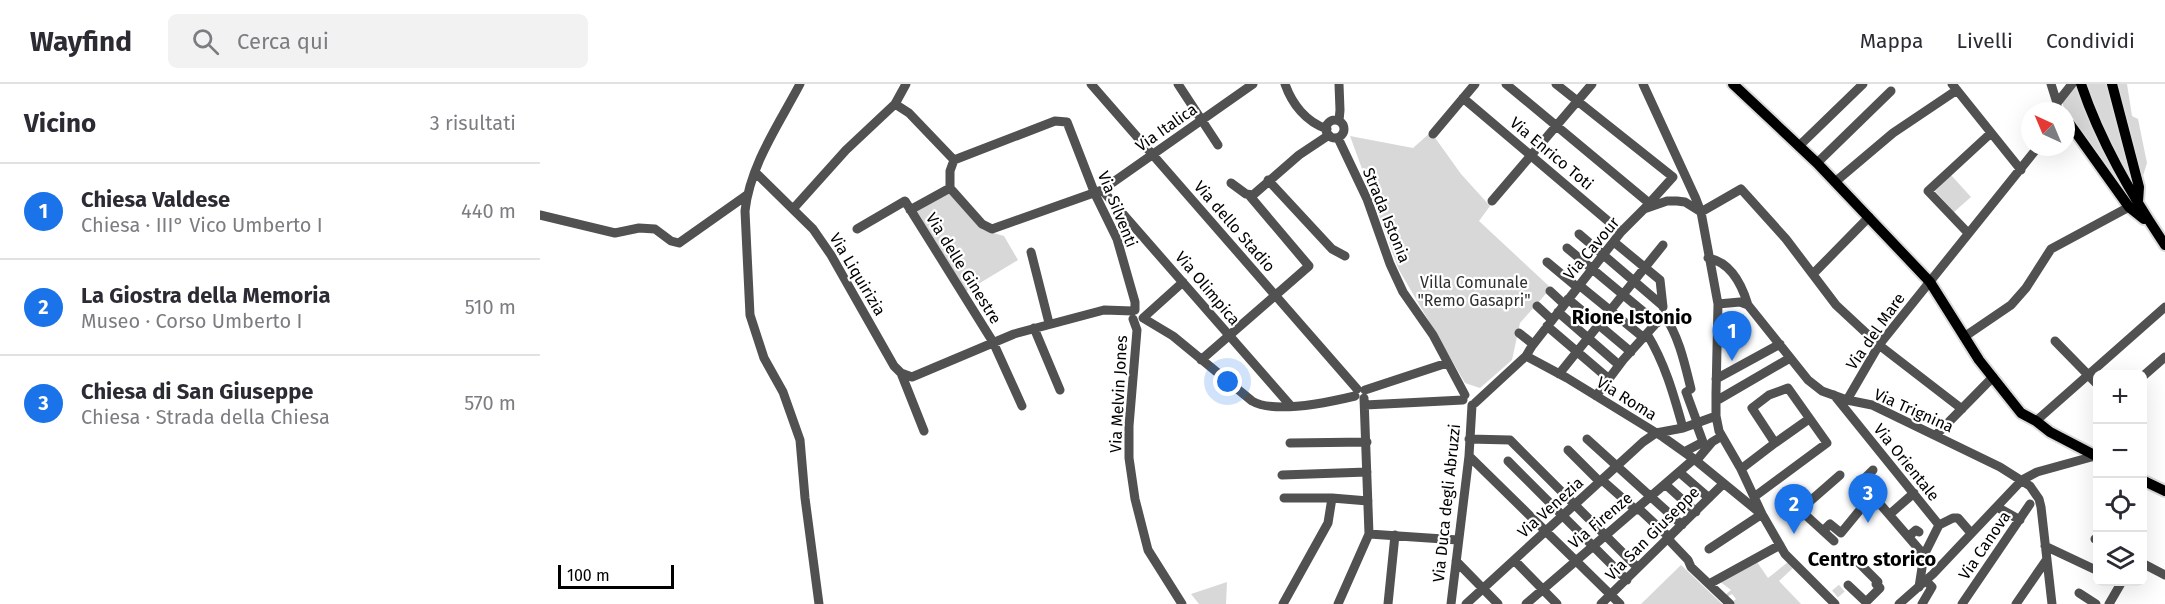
<!DOCTYPE html>
<html lang="it">
<meta charset="utf-8">
<style>
body{margin:0;font-family:"Fira Sans",sans-serif;background:#f2f2f3;color:#2b2b33}
.controls{position:absolute;right:18px;bottom:18px;display:grid;overflow:hidden;border-radius:9px;box-shadow:0 6px 24px #0002}
.controls button{width:54px;height:54px;display:grid;place-items:center;padding:0;border:0;border-bottom:2px solid #e1e1e2;background:#fff;color:#2b2b33;font:30px sans-serif}
.compass{position:absolute;left:1481px;top:18px;width:54px;height:54px;border-radius:50%;background:#fff;box-shadow:0 6px 24px #0002;rotate:316deg}
.scale{position:absolute;left:18px;bottom:15px;width:116px;box-sizing:border-box;padding-left:6px;border:3px solid #000;border-top:0;font-size:16px;line-height:21px;white-space:nowrap;color:#000;-webkit-text-stroke:4px #fff;paint-order:stroke}
.you{position:absolute;left:688px;top:298px;width:21px;height:21px;margin:-15px;border:4px solid #fff;border-radius:50%;background:#1a73e8;box-shadow:0 0 0 9px #1a73e833}
.badge{display:grid;place-items:center;width:39px;height:39px;border-radius:50%;background:#1a73e8;color:#fff;font-size:20px;font-weight:700}
.pin{position:absolute;translate:-50% -50px;filter:drop-shadow(0 2px 3px #0008)}
.pin::after{content:'';position:absolute;top:32px;width:21px;height:18px;background:inherit;clip-path:polygon(0 0,100% 0,50% 100%)}
.list{margin:0;padding:0;list-style:none}
h2{display:flex;justify-content:space-between;align-items:center;height:78px;margin:0;padding:0 24px;font-size:26px}
h2 small{font-size:20px;font-weight:400;color:#7c7c81}
.list li{display:grid;grid-template-columns:39px 1fr auto;gap:18px;align-items:center;box-sizing:border-box;height:96px;padding:0 24px;border-top:2px solid #e1e1e2}
.list b{display:block;font-size:22px;white-space:nowrap}
.list p{margin:0;font-size:20px;white-space:nowrap;color:#7c7c81}
.list em{font-size:20px;font-style:normal;color:#7c7c81}
.icon{flex:none;width:33px;height:33px;fill:none;stroke:currentColor;stroke-width:2;stroke-linecap:round;stroke-linejoin:round}
.map{position:relative;flex:none;width:1625px;height:520px;overflow:hidden}
header{display:flex;align-items:center;gap:36px;box-sizing:border-box;height:84px;padding:0 30px;background:#fff;border-bottom:2px solid #e1e1e2}
header strong{font-size:28px}
nav{display:flex;gap:33px;margin-inline-start:auto;font-size:21px}
.search{width:420px;height:54px;background:#f2f2f3;display:flex;align-items:center;gap:15px;box-sizing:border-box;padding:0 21px;border-radius:9px;color:#7c7c81;font-size:22px}
main{display:flex}
aside{flex:1;background:#fff}
.map>svg:first-child{display:block}
.green{fill:#d8d8d8}
.lines{fill:none;stroke-linecap:round;stroke-linejoin:round}
.minor-tunnel{stroke:#d9d9d9;stroke-width:9;stroke-dasharray:9 4.5;stroke-linecap:butt}
.major-casing{stroke:#dbdbdb;stroke-width:14}
.minor{stroke:#515151;stroke-width:9}
.major{stroke:#000;stroke-width:10}
.labels{text-anchor:middle;stroke-width:4.5;stroke-linejoin:round;paint-order:stroke}
.street-label{font-size:16px;fill:#000;stroke:#fff}
.park-label{font-size:16px;fill:#2f2f2f;stroke:#fff}
.quarter-label{font-size:20px;font-weight:bold;fill:#000;stroke:#fff}
</style>
<header>
<strong>Wayfind</strong>
<div class="search"><svg class="icon" aria-label="search" viewBox="0 0 24 24"><circle cx="10" cy="10" r="6"/><path d="M15 15l6 6"/></svg>Cerca qui</div>
<nav><a>Mappa</a><a>Livelli</a><a>Condividi</a></nav>
</header>
<main>
<aside>
<h2>Vicino<small>3 risultati</small></h2>
<ul class="list">
<li><span class="badge">1</span><div><b>Chiesa Valdese</b><p>Chiesa · III° Vico Umberto I</p></div><em>440 m</em></li>
<li><span class="badge">2</span><div><b>La Giostra della Memoria</b><p>Museo · Corso Umberto I</p></div><em>510 m</em></li>
<li><span class="badge">3</span><div><b>Chiesa di San Giuseppe</b><p>Chiesa · Strada della Chiesa</p></div><em>570 m</em></li>
</ul>
</aside>
<div class="map">
<svg width="1625" height="520" viewBox="0 0 1625 520">
<rect width="100%" height="100%" fill="#fff"/>
<!-- green -->
<path class="green" d="M1539 0H1587L1592 32 1598 35 1607 79 1602 95 1579 105 1526 32 1522 17 1533 2Z
M891 48 921 90 950 122 939 137 1011 204 980 239 972 276 940 304 925 299 859 186 810 52 873 64Z
M1411 91 1431 113 1414 128 1395 107Z
M409 107 443 146 464 152 478 176 425 208 376 127Z
M1217 478 1228 494 1248 478 1253 484 1239 497 1261 520H1194L1192 518 1196 515 1192 510 1187 513 1185 511 1191 506 1179 497Z
M1141 481 1182 520H1101Z
M687 498 686 520H659L651 510Z"/>
<g class="lines">
<!-- minor-tunnel -->
<path class="minor-tunnel" d="M1295 510 1302 504"/>
<defs>
<path id="major" d="M1193 0 1277 79 1390 198 1439 276 1481 329 1496 337 1510 348 1558 373
M1541 0C1560 57 1591 110 1625 161
M1572 0 1599 103 1598 118
M1526 37 1529 39 1589 123 1604 135
M1602 396 1625 407"/>
</defs>
<!-- major casing -->
<use href="#major" class="major-casing"/>
<!-- minor -->
<path class="minor" d="M260 0C239 40 210 81 205 127L210 231 224 274 243 308 260 356 265 414 279 520
M551 0 817 305
M638 0 678 61
M745 0C752 20 766 38 787 45
M966 0 1109 119
M1016 0 1133 93 1104 125
M1103 0 1156 115 1161 128 1178 220 1176 309V332L1179 347 1201 385 1222 430 1245 470 1295 520
M1412 0 1481 86
M1511 0 1517 19V27
M923 14 1081 148
M1517 19 1532 0
M355 20 369 29 414 76
M786 45a9 9 0 1 1 18 0a9 9 0 1 1-18 0Z
M799 37 800 26 799 0
M893 50 935 0
M798 54 827 115 850 180 863 208 893 251 925 311
M1259 62 1323 0
M1277 79 1351 7
M215 88 273 145 291 171 354 282 361 289 372 293 474 250 564 226 593 227
M728 96 792 165 805 172
M1295 98 1353 49 1417 6
M691 99 706 110 713 111 759 71 789 51
M410 104 442 140 452 145 562 106 713 0
M410 104V87L414 76 515 37 527 38 555 110 577 155 595 218V226
M562 106 750 321
M952 117 1052 0
M253 125 306 66 355 20 366 0
M370 126 410 104
M0 131 75 149 99 144 115 145 131 157 139 159 207 111
M317 145 365 117 453 258 482 322
M1428 149 1388 107 1451 49
M1039 150 1123 222
M1074 158 1120 196 1123 223
M1027 164 1117 239
M491 168 509 239
M1168 174C1191 178 1202 201 1208 221
M1007 178 1037 203
M1273 190 1329 133
M643 198 603 234 633 252 712 317C734 330 790 318 815 312
M1039 201 1104 254
M1010 207 1024 220
M1028 215 1091 268
M1178 220 1200 218 1208 221 1268 296 1282 307 1307 316 1332 321 1460 383 1490 402 1499 415 1501 423 1512 520
M997 222 1012 236
M1018 228 1079 281
M1124 231C1139 252 1145 281 1151 305L1146 308 1157 338
M593 235 597 246 589 342V374L595 415 608 466 642 520
M1007 242 1069 295
M494 244 520 306
M979 249 993 260
M1107 250C1125 279 1134 312 1143 344
M1424 253 1471 221 1486 204 1511 165 1589 123
M1515 257 1558 301
M986 272 1027 294 1123 353 1154 375 1220 429
M661 276 769 182 709 111
M361 289 384 347
M1019 290 1123 161
M1602 293 1625 273
M1176 295 1240 260
M825 306 907 279
M1294 311 1399 441 1384 471 1379 503
M1056 312 1083 276 1120 235
M1307 316 1339 261 1498 63
M1176 317 1250 274
M935 319 986 272 992 262 1081 148 1104 125 1127 117H1137L1145 118 1161 128 1201 105 1246 155 1296 221 1339 261 1422 325
M825 321 923 316
M1496 337 1625 223
M1396 351 1453 293
M929 355 970 356 1097 483
M1047 355 1142 441
M750 359 827 358
M1028 366 1060 398
M1144 368 1163 358 1156 339
M929 372 1080 520
M968 377 1087 496
M1156 377 1172 358 1182 352
M1201 385 1235 359
M1333 386 1321 398 1384 471
M1139 388 1169 414
M742 391 827 388
M1062 396 1096 426
M1125 400 1156 428
M1214 413 1287 359 1248 304 1229 311 1212 324 1235 359 1269 335
M744 414H792
M1457 423 1480 436
M1098 424 1130 454
M1259 425 1294 457
M1260 426 1300 391
M1350 430 1374 409
M1399 441 1413 434H1418L1431 449
M1283 447 1290 440 1301 449 1333 410
M829 450 918 456
M1369 452 1376 446 1379 448
M1128 455 1148 476 1151 483 1190 520
M1555 455 1558 457
M1505 462 1558 487
M1169 465 1222 430
M974 476 1017 520
M916 477 958 520
M1602 479 1625 491
M1169 500 1240 461
M1308 501 1326 518 1340 504 1336 500 1338 498 1318 478
M1539 509 1556 520
M743 520 788 439 792 414 828 417
M798 520 829 450 824 314
M848 520 855 451
M911 520 929 372 932 321
M926 520 1103 358 1116 349 1143 344 1176 332
M986 520 1154 375
M1061 520 1183 400
M1359 520 1393 490 1482 396 1497 388 1555 372
M1382 520 1392 503 1386 497
M1422 520 1490 420
M1476 520 1507 475
M1569 520 1580 501 1578 498"/>
<!-- major -->
<use href="#major" class="major"/>
</g>
<g class="labels">
<!-- street labels -->
<g class="street-label">
<text transform="translate(626 43) rotate(-35)" y="6">Via Italica</text>
<text transform="translate(1012 69) rotate(40)" y="6">Via Enrico Toti</text>
<text transform="translate(578 125) rotate(68)" y="6">Via Silventi</text>
<text transform="translate(847 131) rotate(68)" y="6">Strada Istonia</text>
<text transform="translate(695 142) rotate(49)" y="6">Via dello Stadio</text>
<text transform="translate(1051 164) rotate(-50)" y="6">Via Cavour</text>
<text transform="translate(424 184) rotate(58)" y="6">Via delle Ginestre</text>
<text transform="translate(318 190) rotate(59)" y="6">Via Liquirizia</text>
<text transform="translate(668 204) rotate(50)" y="6">Via Olimpica</text>
<text transform="translate(1335 247) rotate(-55)" y="6">Via del Mare</text>
<text transform="translate(578 310) rotate(-87)" y="6">Via Melvin Jones</text>
<text transform="translate(1087 314) rotate(32)" y="6">Via Roma</text>
<text transform="translate(1374 326) rotate(24)" y="6">Via Trignina</text>
<text transform="translate(1367 378) rotate(51)" y="6">Via Orientale</text>
<text transform="translate(906 419) rotate(-84)" y="6">Via Duca degli Abruzzi</text>
<text transform="translate(1010 423) rotate(-42)" y="6">Via Venezia</text>
<text transform="translate(1060 436) rotate(-40)" y="6">Via Firenze</text>
<text transform="translate(1112 449) rotate(-45)" y="6">Via San Giuseppe</text>
<text transform="translate(1444 461) rotate(-56)" y="6">Via Canova</text>
</g>
<!-- park labels -->
<g class="park-label">
<text x="934" y="204">Villa Comunale<tspan x="934" dy="18">"Remo Gasapri"</tspan></text>
</g>
<!-- quarter labels -->
<g class="quarter-label">
<text x="1092" y="240">Rione Istonio</text>
<text x="1332" y="482">Centro storico</text>
</g>
</g>
</svg>
<div class="controls">
<button>+</button>
<button>−</button>
<button><svg class="icon" aria-label="locate" viewBox="0 0 24 24"><circle cx="12" cy="12" r="6"/><path d="M12 2v4M12 18v4M2 12h4M18 12h4"/></svg></button>
<button><svg class="icon" aria-label="layers" viewBox="0 0 24 24"><path d="M12 4l9 5-9 5-9-5zM3 14l9 5 9-5"/></svg></button>
</div>
<svg class="compass" viewBox="-18 -18 36 36"><path d="M0-13l5 13h-10z" fill="#e53935"/><path d="M0 13l5-13h-10z" fill="#7c7c81"/></svg>
<div class="scale">100 m</div>
<div class="you"></div>
<div class="pin badge" style="left:1192px;top:277px">1</div>
<div class="pin badge" style="left:1254px;top:450px">2</div>
<div class="pin badge" style="left:1328px;top:439px">3</div>
</div>
</main>
